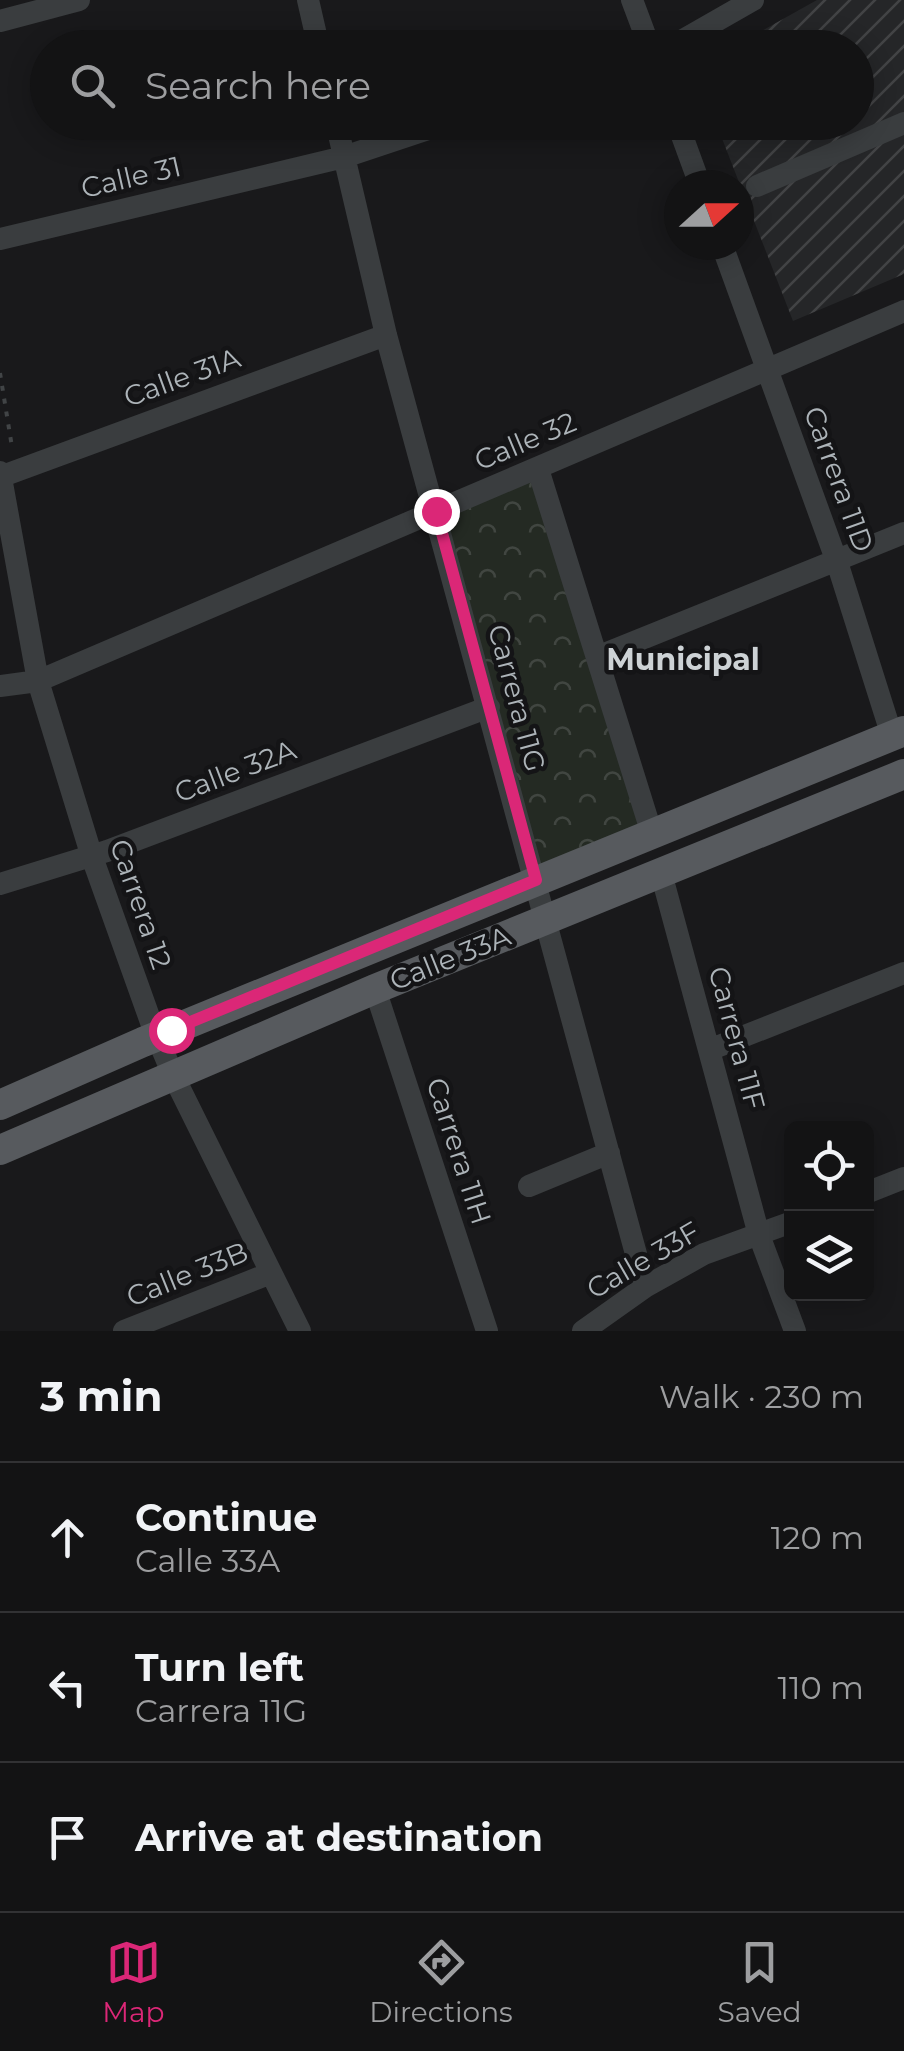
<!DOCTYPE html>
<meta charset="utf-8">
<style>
body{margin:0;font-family:Montserrat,sans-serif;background:#202022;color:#f1f3f6}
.controls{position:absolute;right:30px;bottom:30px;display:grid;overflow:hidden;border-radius:15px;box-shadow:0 5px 25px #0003}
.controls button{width:90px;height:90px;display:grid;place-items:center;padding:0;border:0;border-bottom:2px solid #323234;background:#131314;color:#f1f3f6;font:50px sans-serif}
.compass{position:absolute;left:664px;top:170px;width:90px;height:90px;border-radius:50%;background:#131314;box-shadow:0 5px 25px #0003;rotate:69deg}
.stop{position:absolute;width:30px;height:30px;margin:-22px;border:8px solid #db2777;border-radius:50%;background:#fff}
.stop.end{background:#db2777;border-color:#fff;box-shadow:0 2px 10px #0008}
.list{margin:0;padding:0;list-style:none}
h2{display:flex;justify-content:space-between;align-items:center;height:130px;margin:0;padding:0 40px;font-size:42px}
h2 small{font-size:32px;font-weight:400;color:#9d9ea0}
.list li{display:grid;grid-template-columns:65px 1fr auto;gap:30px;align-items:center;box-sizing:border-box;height:150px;padding:0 40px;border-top:2px solid #323234}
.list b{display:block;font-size:38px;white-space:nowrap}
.list p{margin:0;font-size:32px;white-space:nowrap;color:#9d9ea0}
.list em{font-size:32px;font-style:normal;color:#9d9ea0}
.icon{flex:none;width:55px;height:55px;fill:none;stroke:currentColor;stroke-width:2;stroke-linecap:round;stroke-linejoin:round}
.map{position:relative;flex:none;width:904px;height:1331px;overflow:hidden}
.search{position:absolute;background:#131314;box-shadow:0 5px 25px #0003;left:30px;right:30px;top:30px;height:110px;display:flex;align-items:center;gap:25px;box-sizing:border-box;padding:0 35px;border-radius:55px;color:#9d9ea0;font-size:38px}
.sheet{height:580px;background:#131314}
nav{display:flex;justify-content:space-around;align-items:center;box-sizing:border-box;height:140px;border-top:2px solid #323234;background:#131314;font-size:28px;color:#9d9ea0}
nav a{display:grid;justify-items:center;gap:5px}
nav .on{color:#db2777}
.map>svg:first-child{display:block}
.industrial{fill:url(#industrial-furrows)}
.park{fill:url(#park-crowns)}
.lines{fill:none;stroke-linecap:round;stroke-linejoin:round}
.path{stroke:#414446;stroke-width:4;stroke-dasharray:5 8;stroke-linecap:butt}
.minor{stroke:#3a3d3f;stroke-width:22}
.major{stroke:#575a5e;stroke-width:30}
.route{stroke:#db2777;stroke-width:12}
.labels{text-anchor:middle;stroke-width:9;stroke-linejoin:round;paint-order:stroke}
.street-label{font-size:28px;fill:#adb4b9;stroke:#141416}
.neighbourhood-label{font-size:30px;font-weight:bold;fill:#cdd2d5;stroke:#141416}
</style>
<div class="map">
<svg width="904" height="1331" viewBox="0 0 904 1331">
<defs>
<pattern id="industrial-furrows" width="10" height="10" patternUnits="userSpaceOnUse" patternTransform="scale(2.5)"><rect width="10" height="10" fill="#252628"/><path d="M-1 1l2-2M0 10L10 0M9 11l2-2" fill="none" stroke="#424345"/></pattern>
<pattern id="park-crowns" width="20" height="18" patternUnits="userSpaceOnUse" patternTransform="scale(2.5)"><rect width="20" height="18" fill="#242a23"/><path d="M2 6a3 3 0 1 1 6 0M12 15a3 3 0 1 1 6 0" fill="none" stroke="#414641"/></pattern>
</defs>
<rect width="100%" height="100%" fill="#19191b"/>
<!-- industrial -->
<path class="industrial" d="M817 0H904V274L793 321 716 123 856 122V48L733 47Z"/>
<!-- park -->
<path class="park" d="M538 469 652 834 536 880 436 511Z"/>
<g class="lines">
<!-- path -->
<path class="path" d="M0 373 12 447"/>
<!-- minor -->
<path class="minor" d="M308 0 319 48
M632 0 650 48
M0 21 79 0
M669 48 753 0
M336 122 386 335 645 1287
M677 122 700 185
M757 186 904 123
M0 239 344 157 449 122
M722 245 837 562 892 736
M538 469 652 834
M0 472 38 681 92 857 152 1025 173 1075 300 1331
M0 477 386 335
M597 657 904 533
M0 686 38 681 904 311
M661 873 759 1235 795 1331
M0 884 107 851 489 707
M375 989 487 1331
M709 1050 904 973
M529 1186 609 1153
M866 1193 904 1178
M124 1331 271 1273
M583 1331 645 1287 704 1254 792 1222"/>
<!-- major -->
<path class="major" d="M0 1105 143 1042 904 731
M0 1150 375 989 904 774"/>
</g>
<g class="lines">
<!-- route -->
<path class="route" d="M171 1030 536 880 436 511"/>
</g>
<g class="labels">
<!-- street labels -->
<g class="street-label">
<text transform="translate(131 177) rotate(-13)" y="10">Calle 31</text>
<text transform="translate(182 377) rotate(-20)" y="10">Calle 31A</text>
<text transform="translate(525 441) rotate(-23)" y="10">Calle 32</text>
<text transform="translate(839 479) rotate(70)" y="10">Carrera 11D</text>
<text transform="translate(517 698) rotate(75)" y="10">Carrera 11G</text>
<text transform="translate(235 771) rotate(-21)" y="10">Calle 32A</text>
<text transform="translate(141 904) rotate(71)" y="10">Carrera 12</text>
<text transform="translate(450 958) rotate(-22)" y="10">Calle 33A</text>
<text transform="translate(737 1038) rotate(75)" y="10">Carrera 11F</text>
<text transform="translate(459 1151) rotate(72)" y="10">Carrera 11H</text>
<text transform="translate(643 1260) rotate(-30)" y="10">Calle 33F</text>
<text transform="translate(187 1274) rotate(-22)" y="10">Calle 33B</text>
</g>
<!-- neighbourhood labels -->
<g class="neighbourhood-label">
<text x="683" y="670">Municipal</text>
</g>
</g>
</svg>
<div class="controls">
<button><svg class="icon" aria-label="locate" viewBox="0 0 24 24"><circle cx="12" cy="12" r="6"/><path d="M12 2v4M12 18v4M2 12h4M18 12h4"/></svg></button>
<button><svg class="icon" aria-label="layers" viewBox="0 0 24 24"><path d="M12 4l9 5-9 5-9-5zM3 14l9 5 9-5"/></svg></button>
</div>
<svg class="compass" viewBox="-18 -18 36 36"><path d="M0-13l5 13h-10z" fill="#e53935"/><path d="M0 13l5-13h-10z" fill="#9d9ea0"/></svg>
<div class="stop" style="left:171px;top:1030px"></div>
<div class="stop end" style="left:436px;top:511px"></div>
<div class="search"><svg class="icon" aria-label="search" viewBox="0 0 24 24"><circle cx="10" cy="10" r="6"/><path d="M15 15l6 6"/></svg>Search here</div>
</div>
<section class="sheet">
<h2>3 min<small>Walk · 230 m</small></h2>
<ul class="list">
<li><svg class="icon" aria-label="ahead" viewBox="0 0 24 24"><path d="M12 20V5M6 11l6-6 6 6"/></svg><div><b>Continue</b><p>Calle 33A</p></div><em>120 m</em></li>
<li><svg class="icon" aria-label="left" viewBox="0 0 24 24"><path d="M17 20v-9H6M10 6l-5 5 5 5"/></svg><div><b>Turn left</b><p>Carrera 11G</p></div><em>110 m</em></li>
<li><svg class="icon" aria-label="arrive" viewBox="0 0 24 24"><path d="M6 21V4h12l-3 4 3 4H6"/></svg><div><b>Arrive at destination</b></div></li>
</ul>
</section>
<nav>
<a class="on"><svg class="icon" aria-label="map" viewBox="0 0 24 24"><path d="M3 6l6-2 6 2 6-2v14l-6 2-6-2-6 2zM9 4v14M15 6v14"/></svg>Map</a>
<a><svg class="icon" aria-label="directions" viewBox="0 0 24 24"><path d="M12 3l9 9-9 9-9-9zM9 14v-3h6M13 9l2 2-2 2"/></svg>Directions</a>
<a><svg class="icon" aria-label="saved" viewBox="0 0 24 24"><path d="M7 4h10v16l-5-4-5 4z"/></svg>Saved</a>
</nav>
